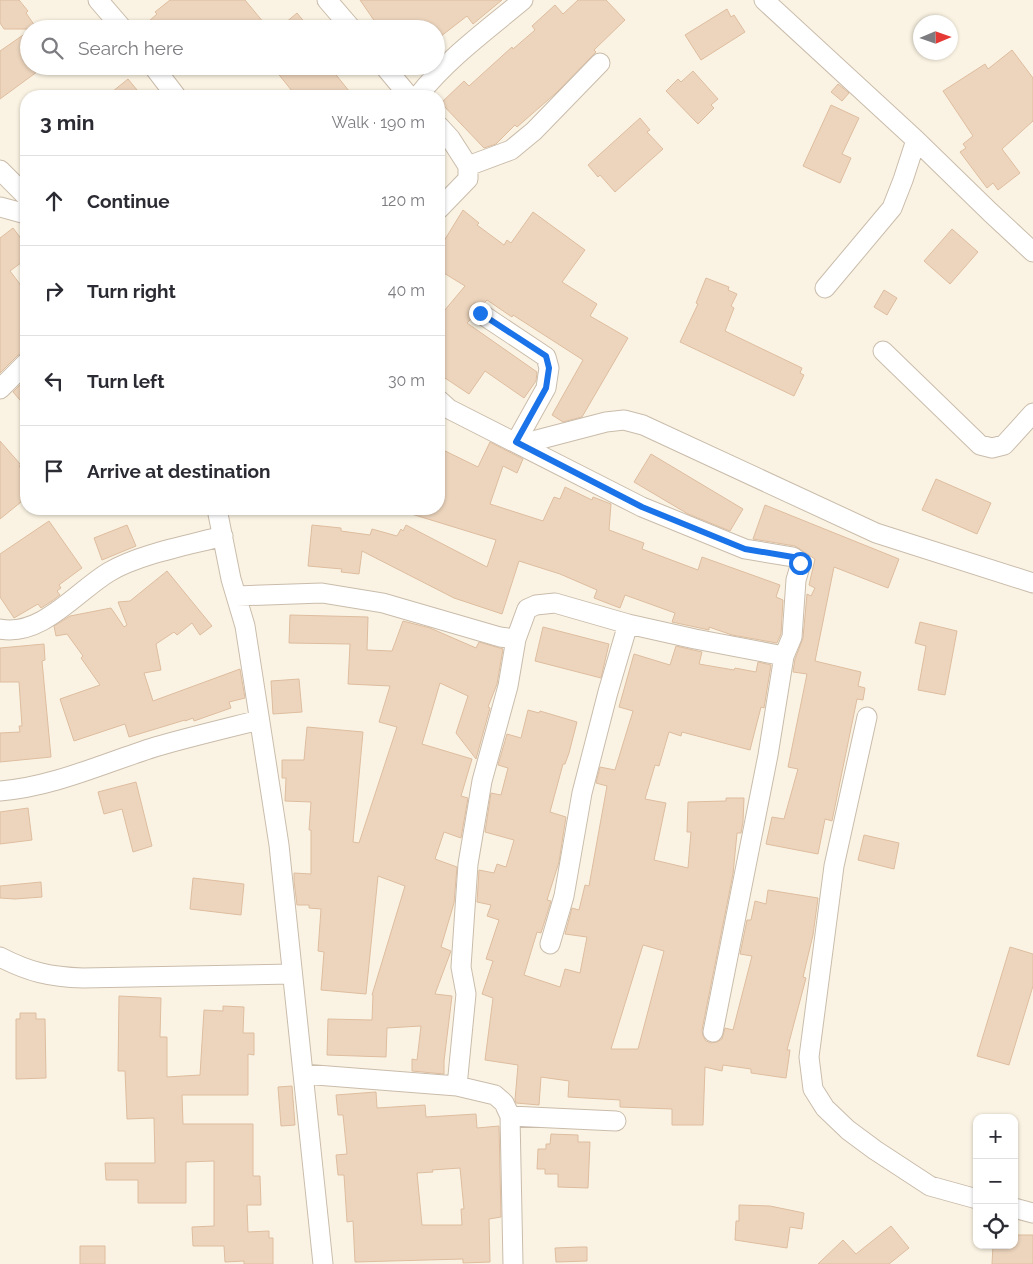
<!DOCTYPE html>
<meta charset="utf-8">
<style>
body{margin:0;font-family:Raleway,sans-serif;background:#f7f7f7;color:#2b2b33}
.controls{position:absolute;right:15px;bottom:15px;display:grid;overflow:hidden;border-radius:10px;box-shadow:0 1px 4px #0004}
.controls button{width:45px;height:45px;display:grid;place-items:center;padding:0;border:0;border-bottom:1px solid #e1e1e2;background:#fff;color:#2b2b33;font:25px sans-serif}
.compass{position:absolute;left:913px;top:15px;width:45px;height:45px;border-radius:50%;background:#fff;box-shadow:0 1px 4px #0004;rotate:88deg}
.stop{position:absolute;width:15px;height:15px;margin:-11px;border:4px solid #1a73e8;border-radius:50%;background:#fff}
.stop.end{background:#1a73e8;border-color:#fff;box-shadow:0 1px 5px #0008}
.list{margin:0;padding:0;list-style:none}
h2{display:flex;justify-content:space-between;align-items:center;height:65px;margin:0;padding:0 20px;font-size:21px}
h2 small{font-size:16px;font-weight:400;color:#7c7c81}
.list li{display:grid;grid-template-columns:32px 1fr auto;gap:15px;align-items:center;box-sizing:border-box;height:90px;padding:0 20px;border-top:1px solid #e1e1e2}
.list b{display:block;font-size:19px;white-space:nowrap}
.list em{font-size:16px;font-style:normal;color:#7c7c81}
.icon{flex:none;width:28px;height:28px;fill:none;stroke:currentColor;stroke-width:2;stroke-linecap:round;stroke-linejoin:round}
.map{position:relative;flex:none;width:1033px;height:1264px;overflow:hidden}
.search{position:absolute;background:#fff;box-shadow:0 1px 4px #0004;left:20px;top:20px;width:425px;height:55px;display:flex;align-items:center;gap:12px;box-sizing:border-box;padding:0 18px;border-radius:28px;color:#7c7c81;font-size:19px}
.panel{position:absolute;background:#fff;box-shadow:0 1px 4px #0004;left:20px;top:90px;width:425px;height:425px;border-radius:20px}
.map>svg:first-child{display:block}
.building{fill:#edd5bd;stroke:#debd9f;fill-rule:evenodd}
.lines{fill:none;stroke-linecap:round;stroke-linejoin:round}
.minor-casing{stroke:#cabcab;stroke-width:21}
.minor{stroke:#fff;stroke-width:19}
.route{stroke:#1a73e8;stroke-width:6}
</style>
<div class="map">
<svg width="1033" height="1264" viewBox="0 0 1033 1264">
<rect width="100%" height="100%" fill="#faf3e3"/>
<!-- building -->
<path class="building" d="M0 0H19L28 11 26 13 37 29H4L0 23Z
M170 0H245L269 29H140L157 14 155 12Z
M360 0H502L473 24 467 16 436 40V29H380Z
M578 0H606L625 20 594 50 596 52 556 93 517 127 515 125 496 144 484 148 441 103 464 81 469 86 512 47 513 49 535 30 532 26 555 5 563 14Z
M727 9 731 17 734 15 745 32 701 60 685 35Z
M297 13 310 29H278Z
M29 31V66H45L0 99V51Z
M1012 50 1033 78V121L1002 149 1020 173 998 190 993 183 987 188 960 152 966 148 963 144 973 136 943 91 985 64 988 69Z
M272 66H329L353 96H296Z
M693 71 718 99 711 105 714 108 698 124 666 91 678 79 681 82Z
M128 79 142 96H107Z
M838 84 849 93 842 101 831 92Z
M831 105 859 118 842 154 851 158 840 183 803 166Z
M640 118 650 130 647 132 663 149 615 192 600 175 598 177 588 165Z
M463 210 479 223 477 225 504 245 507 240 511 243 533 212 585 250 562 282 597 304 590 316 628 338 582 417 563 422 552 415 583 360 513 315 512 317 487 300 484 303H475L471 306 469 313 471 319 467 323 537 372 536 381 524 398 485 371 469 394 439 374V317L465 286 439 270V249Z
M13 228 26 245V259L10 271 26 292V352L18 355 0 373V238Z
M952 229 978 252 950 284 924 261Z
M706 278 729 287 728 290 737 294 731 306 734 308 725 331 802 368 800 373 804 375 794 396 680 342 698 304 696 303Z
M884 290 897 298 887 315 874 307Z
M26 379V407L13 392Z
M0 441 21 465 19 466 26 474V498L0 519Z
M490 442 523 459 517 473 503 466 490 504 543 521 554 497 560 499 565 487 592 500 593 497 611 504 609 530 644 543 642 549 698 570 702 557 780 585 776 597 783 600 781 634 777 643 732 635 709 627V630L672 622 675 613 625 595 620 608 594 598 597 590 560 574 519 561 502 614 454 598 362 551 359 574 341 572 342 569 308 566 312 525 341 528V531L370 535 372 529 397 536 401 529 403 531 406 525 487 567 496 540 405 512 406 509H439V448L478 467Z
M651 454 743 509 730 531 688 514 634 482Z
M936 479 991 503 977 534 922 510Z
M765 505 899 559 888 588 834 567 815 661 861 672 858 686 865 688 863 700 857 699 832 821 825 819 818 854 766 844 772 817 784 819 798 769 788 767 807 674 793 672 795 659 803 638 807 594 811 596 815 588 809 585 815 559 795 546 753 539Z
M49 521 82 568 59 585 61 588 57 591 60 595 52 601 41 608 38 604 14 618 0 597V554Z
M127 525 136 546 102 560 94 538Z
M167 571 212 626 200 635 192 623 177 635 174 632 156 644 161 670 144 673 153 701 240 669 245 698 229 702 231 708 194 721 193 718 185 721V720L129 737 125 724 74 741 60 699 100 685 81 658 83 656 67 634 56 636 54 626 70 616 111 608 124 627 127 625 118 602 130 601Z
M290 615 368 617 367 650 392 651 403 621 430 628 476 648 479 642 503 649 497 684 488 707 490 708 476 759 456 733 468 696 440 683 422 744 472 759 461 796 468 798 461 838 444 832 435 859 457 867 454 903 441 947 451 951 435 994 452 996 444 1061V1074L412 1071V1059L417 1060 421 1026 387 1028 386 1057 327 1055 328 1019 372 1020 373 995H372L405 886 378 876 366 994 321 990 324 952 318 951 321 909 309 908V905H297L294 881V873L311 874V830H309L311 802 285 801 286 778H282V760H304L307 727 363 732 353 842 359 843 397 727 379 722 390 686 348 684 350 644 289 643Z
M920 622 957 631 945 695 918 690 926 646 915 643Z
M543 627 609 644 601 678 535 661Z
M44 644 45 660 42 661 51 757 0 762V733L20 732 19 726H22L19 682H0V648Z
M676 646 702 652 699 664 734 670 735 668 756 672 758 662 771 665 764 708 761 707 750 750 682 732 681 736 669 732 659 766 655 765 645 799 666 803 654 860 688 868 691 832H687L688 802 726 801V798H744L743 822 741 833H737L733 874 702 1030 703 1036 706 1041 711 1043 717 1042 722 1039 725 1028 733 1030 752 956 740 954 747 920H751L755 901 766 904 768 890 818 898 813 935 803 977 806 978 787 1050H790L786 1078 751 1073V1069L723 1065 722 1071 705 1067 703 1125H672V1109L620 1107V1100L568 1097 569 1081 541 1077 539 1105 516 1103 515 1100 518 1065 485 1060 493 998 482 994 493 961 486 959 499 920 487 916 491 905 477 902 479 870 494 873 497 864 506 867 514 840 485 832 491 793 501 795 508 768 498 765 507 734 521 738 528 710 539 713 540 711 577 722 569 753 565 764H563L550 812 566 817 559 862 547 900 551 901 541 933 537 932 524 975 560 987 565 969 580 973 587 937 565 934 572 908 579 910 585 885 589 886 607 786 596 783 600 767 615 770 633 711 619 707 634 654 670 665ZM643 945 664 951 638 1049H611Z
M299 679 302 712 273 714 271 681Z
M136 782 152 846 133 852 122 809 104 814 98 792Z
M28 808 32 840 0 844V812Z
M864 835 899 843 894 869 858 860Z
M193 878 244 884 241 915 190 909Z
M41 882 42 897 15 899 0 898V886Z
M1010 947 1033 954V986L1009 1065 977 1056Z
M119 996 161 998 160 1037H167V1077L200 1075 204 1010 223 1011V1006L244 1007 243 1033H254V1055L248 1054V1095H182L183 1124H253V1176H260L261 1205H247L248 1232 269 1231V1238H273V1264H244V1261L225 1262 224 1246H193L192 1227 214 1226V1161L186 1162V1203H138V1180H106L105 1163H155L154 1118 127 1119 125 1071H118Z
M20 1013H36V1019H45L46 1078 16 1079V1019H20Z
M292 1086 295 1125 281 1126 278 1087Z
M376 1092 377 1108 425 1105 426 1117 476 1114 477 1128 499 1126 501 1217 489 1219 490 1262 463 1263V1259L355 1262 353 1221 347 1222 344 1175H338L336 1155 347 1154 343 1115H338L336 1095ZM460 1168 464 1209H461L462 1225H422L417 1173 433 1172 432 1170Z
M551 1134 578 1135V1142H590L588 1188 558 1187V1174H545V1169H537L538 1149H546V1144H550Z
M739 1205 770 1206 804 1213 802 1229 790 1227 787 1248 735 1240 736 1221H739Z
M891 1226 909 1248 889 1264H818L843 1240 856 1254Z
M1015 1235H1033V1264H992L993 1245H1015Z
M80 1246H105V1264H80Z
M580 1247H587V1261L556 1262 555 1248Z"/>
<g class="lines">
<defs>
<path id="minor" d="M98 0 123 29
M327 0 352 29
M764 0 916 140 990 212 1033 252
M153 66 176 96
M384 66 409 96
M418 96C447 59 487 30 523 0
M439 126 450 138 468 166V179L439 209
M468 166 511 150 534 131 600 63
M0 170 26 196
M0 207 26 214
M825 288 892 208 903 180 916 140
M480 313 546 357 549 368 546 388 516 442
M883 351 980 445 992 448 1004 445 1033 413
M0 389 26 363
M439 400 449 409 642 507 745 549 793 557 801 563 796 580 792 637 784 656 768 755 713 1032
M528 448 537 440 606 422 624 420 643 425 876 533 1033 583
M217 509 231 579 245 626 279 845 323 1264
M236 596 322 593 383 603 500 637 516 639
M0 629C42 637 77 591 109 572 139 554 189 545 223 536
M867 717 834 866 809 1057 813 1089 825 1108 848 1130 875 1150 930 1186 977 1199
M0 791C53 787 104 763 155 747 189 737 224 729 259 720
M550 944 564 896 582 793 608 692 628 624
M0 957C29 972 50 977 83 978L292 974
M303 1074 457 1086 495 1095 504 1103 510 1116 513 1264
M457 1086 466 994 461 967 468 864 482 781 508 686 516 639 527 609 536 605 555 603 628 624 695 639 784 656
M510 1116 616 1121
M1014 1208 1033 1213"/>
</defs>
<!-- minor casing -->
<use href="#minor" class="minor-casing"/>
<!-- minor -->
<use href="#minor" class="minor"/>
</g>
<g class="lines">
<!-- route -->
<path class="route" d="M480 313 546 356 549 368 546 388 516 442 642 507 745 549 793 557 800 563"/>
</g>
</svg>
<div class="controls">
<button>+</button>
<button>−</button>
<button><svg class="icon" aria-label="locate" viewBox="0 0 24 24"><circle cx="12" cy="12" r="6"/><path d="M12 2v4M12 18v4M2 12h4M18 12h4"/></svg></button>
</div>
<svg class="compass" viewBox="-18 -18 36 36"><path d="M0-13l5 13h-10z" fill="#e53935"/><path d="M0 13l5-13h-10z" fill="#7c7c81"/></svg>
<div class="stop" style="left:800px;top:563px"></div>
<div class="stop end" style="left:480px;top:313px"></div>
<div class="search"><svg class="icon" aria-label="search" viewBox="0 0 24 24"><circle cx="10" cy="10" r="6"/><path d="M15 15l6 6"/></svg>Search here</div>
<section class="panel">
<h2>3 min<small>Walk · 190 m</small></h2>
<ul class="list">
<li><svg class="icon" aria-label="ahead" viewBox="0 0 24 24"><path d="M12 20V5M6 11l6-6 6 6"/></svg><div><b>Continue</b></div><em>120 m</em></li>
<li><svg class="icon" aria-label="right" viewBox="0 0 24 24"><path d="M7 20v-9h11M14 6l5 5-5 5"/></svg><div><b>Turn right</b></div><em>40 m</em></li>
<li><svg class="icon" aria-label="left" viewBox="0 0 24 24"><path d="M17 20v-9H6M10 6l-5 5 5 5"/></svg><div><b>Turn left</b></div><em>30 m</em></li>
<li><svg class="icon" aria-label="arrive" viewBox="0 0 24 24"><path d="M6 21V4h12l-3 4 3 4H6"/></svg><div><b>Arrive at destination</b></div></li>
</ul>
</section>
</div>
